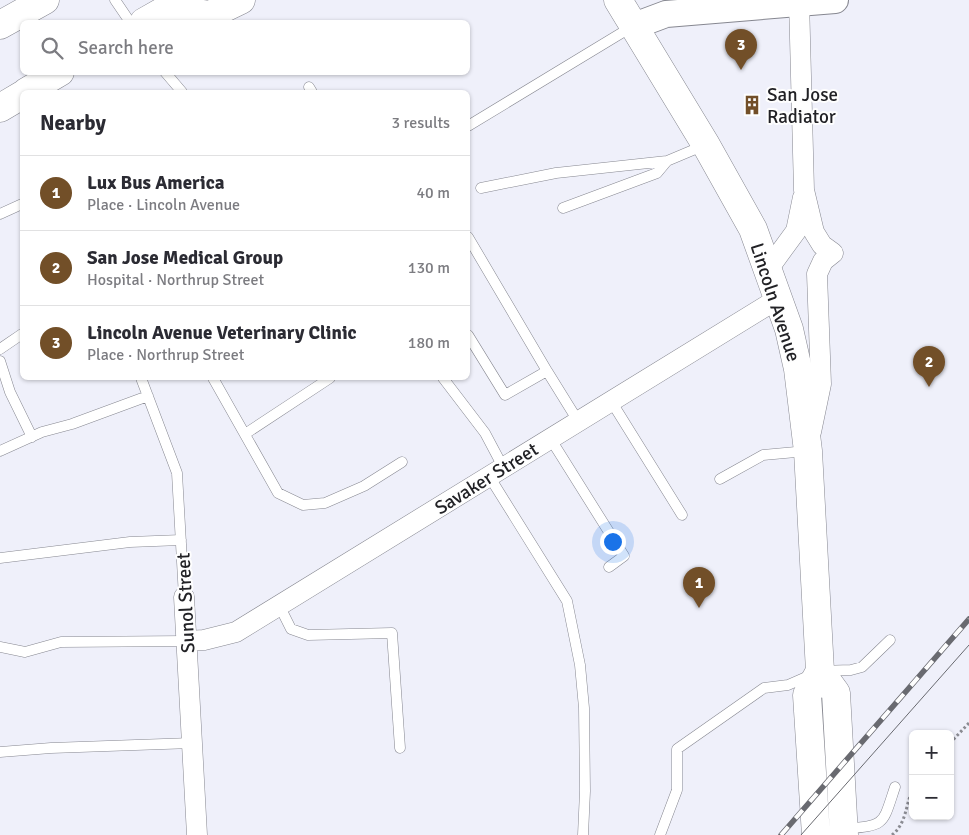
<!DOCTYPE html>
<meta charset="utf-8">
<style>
body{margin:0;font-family:Signika,sans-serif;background:#f2f2f3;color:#2b2b33}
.controls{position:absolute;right:15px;bottom:15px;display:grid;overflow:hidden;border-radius:8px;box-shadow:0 1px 4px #0004}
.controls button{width:45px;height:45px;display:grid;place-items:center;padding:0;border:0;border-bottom:1px solid #e1e1e2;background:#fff;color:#2b2b33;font:25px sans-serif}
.you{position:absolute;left:612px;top:541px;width:18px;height:18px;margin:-12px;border:4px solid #fff;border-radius:50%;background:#1a73e8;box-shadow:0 0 0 8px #1a73e833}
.badge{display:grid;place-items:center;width:32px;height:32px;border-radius:50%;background:#724f28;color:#fff;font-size:16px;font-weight:700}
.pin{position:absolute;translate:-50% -41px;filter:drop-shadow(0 1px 2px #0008)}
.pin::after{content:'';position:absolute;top:26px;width:18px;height:15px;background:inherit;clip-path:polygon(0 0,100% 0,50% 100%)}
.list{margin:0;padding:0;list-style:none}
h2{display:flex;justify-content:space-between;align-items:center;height:65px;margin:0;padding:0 20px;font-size:21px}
h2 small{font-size:16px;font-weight:400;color:#7c7c81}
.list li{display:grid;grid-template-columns:32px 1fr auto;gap:15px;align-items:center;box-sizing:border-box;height:75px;padding:0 20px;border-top:1px solid #e1e1e2}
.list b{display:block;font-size:19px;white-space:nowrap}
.list p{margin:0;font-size:16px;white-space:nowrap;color:#7c7c81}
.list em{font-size:16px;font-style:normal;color:#7c7c81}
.icon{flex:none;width:28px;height:28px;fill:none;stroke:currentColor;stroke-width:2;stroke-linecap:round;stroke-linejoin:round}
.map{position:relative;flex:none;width:969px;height:835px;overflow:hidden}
.search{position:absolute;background:#fff;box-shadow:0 1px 4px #0004;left:20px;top:20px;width:450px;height:55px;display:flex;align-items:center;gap:12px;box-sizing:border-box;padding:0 18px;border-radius:8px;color:#7c7c81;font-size:19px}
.panel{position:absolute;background:#fff;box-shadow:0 1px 4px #0004;left:20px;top:90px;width:450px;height:290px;border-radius:8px}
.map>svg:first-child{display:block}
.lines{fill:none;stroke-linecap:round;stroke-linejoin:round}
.service-casing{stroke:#868790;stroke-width:11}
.minor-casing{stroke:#868790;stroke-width:21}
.tertiary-casing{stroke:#868790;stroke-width:28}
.secondary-casing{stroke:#868790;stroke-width:29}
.motorway-casing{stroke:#868790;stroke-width:29}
.path{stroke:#8a8b92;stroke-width:3;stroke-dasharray:2.5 2.5;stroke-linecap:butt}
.service{stroke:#fff;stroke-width:10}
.minor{stroke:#fff;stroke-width:20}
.tertiary{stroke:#fff;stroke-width:26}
.secondary{stroke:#fff;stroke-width:28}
.motorway{stroke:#fff;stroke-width:28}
.tram{stroke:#696a70;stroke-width:1}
.rail-casing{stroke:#696a70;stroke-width:5.5}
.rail{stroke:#fefefe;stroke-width:4;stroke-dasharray:11;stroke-linecap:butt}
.labels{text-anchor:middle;stroke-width:4;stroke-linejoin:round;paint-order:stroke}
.poi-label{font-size:19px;fill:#212125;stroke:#fefefe;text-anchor:start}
.street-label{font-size:19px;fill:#212125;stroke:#fefefe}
</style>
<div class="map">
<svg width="969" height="835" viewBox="0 0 969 835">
<rect width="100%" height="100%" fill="#eff0fa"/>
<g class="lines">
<defs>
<path id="service" d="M115 0 130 22
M165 72 182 92
M309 87 312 92
M468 126 633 26
M481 188 556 173 667 161 705 145
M563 208 657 173 667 161
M0 214 22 204
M468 237 547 371 505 395 468 335
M0 349 22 334
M0 361 10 392 32 437
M547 371 578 421
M141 378 177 473 184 597
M213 378 278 493 303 505 325 503 364 486 402 462
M443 378 485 433 503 467
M611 401 682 515
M245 434 330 378
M550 438 624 556 609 567
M0 451 42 432 72 424 148 396
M489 476 567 601 580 665 584 708 585 791 583 835
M720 479 763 455 807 451
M0 558 130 542 181 540
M279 605 291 629 308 635 392 633 400 748
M0 647 25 652 61 642 187 641
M0 752 51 748 192 743
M844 829C886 825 882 826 895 787
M660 835 677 790V749L764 688 788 685 820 671 851 670 862 667 890 640"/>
<path id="minor" d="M799 0 804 190 814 232 822 245 833 253 823 261 817 274 821 384 811 432
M769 268 796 231 803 197
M184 597 197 835
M187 641 204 640 236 632 779 298"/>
<path id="tertiary" d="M634 26 666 14 835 0"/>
<path id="secondary" d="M618 0 706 145 753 229 789 329 798 369 808 451 820 671 807 695 816 835
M820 671 836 693 844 835"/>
<path id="motorway" d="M166 9 210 15 241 0
M144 22 181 1
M0 25 45 0
M26 92 60 72
M0 108 22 95"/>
</defs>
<!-- service casing -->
<use href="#service" class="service-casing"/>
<!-- minor casing -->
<use href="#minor" class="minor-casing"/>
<!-- tertiary casing -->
<use href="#tertiary" class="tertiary-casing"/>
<!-- secondary casing -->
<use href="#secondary" class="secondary-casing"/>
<!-- motorway casing -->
<use href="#motorway" class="motorway-casing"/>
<!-- path -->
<path class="path" d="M950 743 969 723
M892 835C907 823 905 805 913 789"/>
<!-- service -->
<use href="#service" class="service"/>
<!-- minor -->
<use href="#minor" class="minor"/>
<!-- tertiary -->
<use href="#tertiary" class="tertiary"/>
<!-- secondary -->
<use href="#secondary" class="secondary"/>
<!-- motorway -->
<use href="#motorway" class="motorway"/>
<!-- tram -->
<path class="tram" d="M801 835 969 645"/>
<defs>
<path id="rail" d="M781 835 969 619"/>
</defs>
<!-- rail casing -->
<use href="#rail" class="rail-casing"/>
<!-- rail -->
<use href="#rail" class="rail"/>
</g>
<!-- icons -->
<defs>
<symbol id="building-bare" viewBox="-9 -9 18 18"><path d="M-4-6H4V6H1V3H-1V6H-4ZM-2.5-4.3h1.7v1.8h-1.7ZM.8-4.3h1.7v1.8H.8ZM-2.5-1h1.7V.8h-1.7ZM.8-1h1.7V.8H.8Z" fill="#724f28" stroke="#fefefe" stroke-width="2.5" paint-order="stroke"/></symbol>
</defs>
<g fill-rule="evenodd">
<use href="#building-bare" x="738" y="91" width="28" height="28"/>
</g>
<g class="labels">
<!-- poi labels -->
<g class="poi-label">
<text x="767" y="101">San Jose<tspan x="767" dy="22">Radiator</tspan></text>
</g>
<!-- street labels -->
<g class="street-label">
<text transform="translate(776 302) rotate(72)" y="7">Lincoln Avenue</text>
<text transform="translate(486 478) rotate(-32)" y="7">Savaker Street</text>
<text transform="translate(185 603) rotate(-93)" y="7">Sunol Street</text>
</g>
</g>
</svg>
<div class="controls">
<button>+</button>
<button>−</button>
</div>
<div class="you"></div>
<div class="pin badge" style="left:699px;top:608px">1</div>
<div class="pin badge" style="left:929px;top:387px">2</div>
<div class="pin badge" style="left:741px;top:70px">3</div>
<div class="search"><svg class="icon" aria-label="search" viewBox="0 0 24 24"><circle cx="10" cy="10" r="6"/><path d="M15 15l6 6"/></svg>Search here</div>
<section class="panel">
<h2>Nearby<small>3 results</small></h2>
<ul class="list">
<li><span class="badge">1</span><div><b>Lux Bus America</b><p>Place · Lincoln Avenue</p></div><em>40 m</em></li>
<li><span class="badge">2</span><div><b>San Jose Medical Group</b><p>Hospital · Northrup Street</p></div><em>130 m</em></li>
<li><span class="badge">3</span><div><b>Lincoln Avenue Veterinary Clinic</b><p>Place · Northrup Street</p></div><em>180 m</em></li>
</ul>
</section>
</div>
